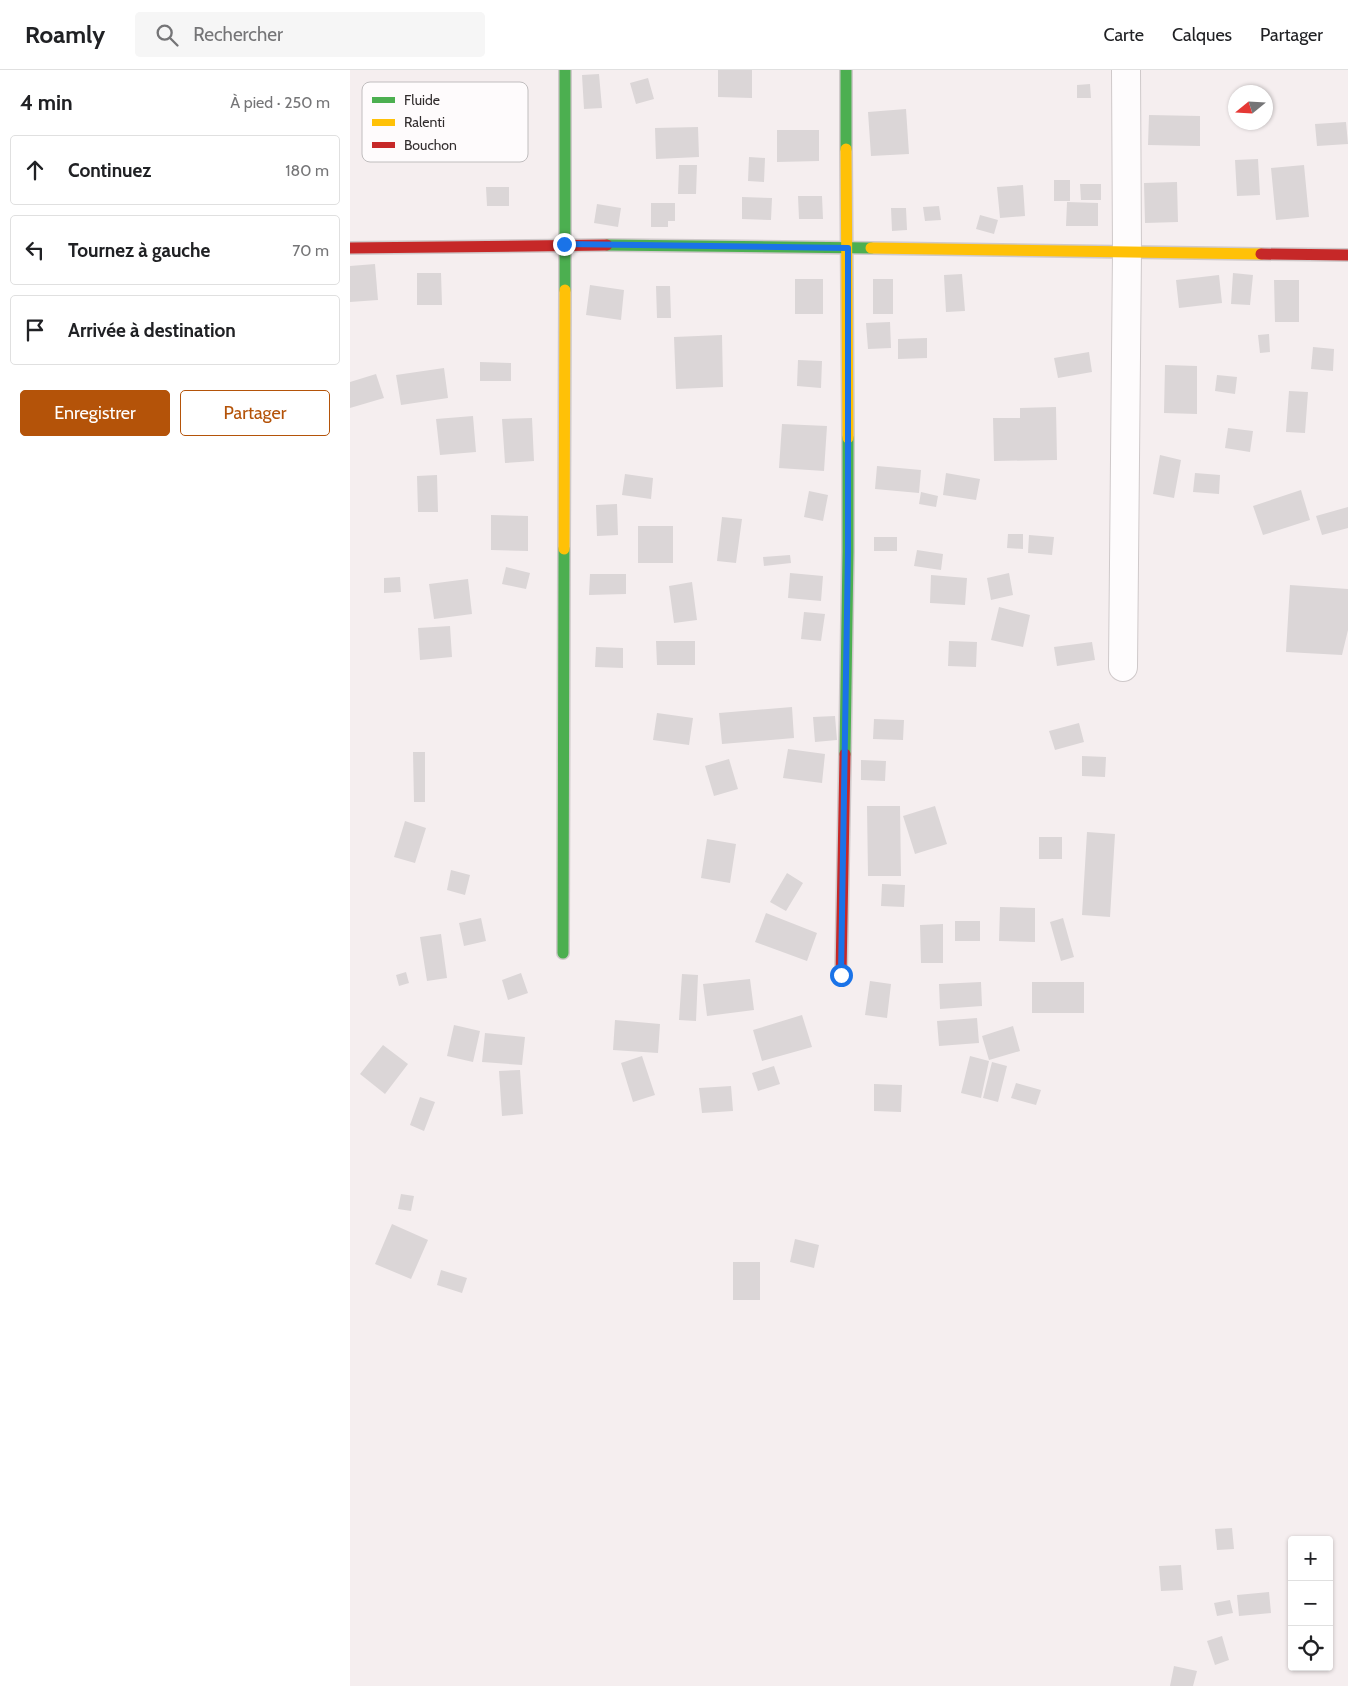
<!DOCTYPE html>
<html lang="fr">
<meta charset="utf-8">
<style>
body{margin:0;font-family:Cabin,sans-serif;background:#f6f6f6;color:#202124}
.controls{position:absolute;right:15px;bottom:15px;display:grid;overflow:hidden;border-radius:5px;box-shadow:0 1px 4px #0004}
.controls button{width:45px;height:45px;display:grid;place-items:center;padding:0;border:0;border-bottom:1px solid #e0e0e0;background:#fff;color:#202124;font:25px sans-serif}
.compass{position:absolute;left:878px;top:15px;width:45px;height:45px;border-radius:50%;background:#fff;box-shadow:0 1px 4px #0004;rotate:252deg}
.stop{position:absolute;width:15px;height:15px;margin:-11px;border:4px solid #1a73e8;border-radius:50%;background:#fff}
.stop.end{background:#1a73e8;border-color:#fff;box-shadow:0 1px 5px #0008}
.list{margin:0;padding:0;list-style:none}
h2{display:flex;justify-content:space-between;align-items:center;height:65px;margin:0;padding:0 20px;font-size:21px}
h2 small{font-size:16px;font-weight:400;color:#757577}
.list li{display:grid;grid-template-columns:32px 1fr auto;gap:15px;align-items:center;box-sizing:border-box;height:70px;margin:0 10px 10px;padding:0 10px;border:1px solid #e0e0e0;border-radius:5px}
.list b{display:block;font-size:19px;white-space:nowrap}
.list em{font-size:16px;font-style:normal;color:#757577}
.actions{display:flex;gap:10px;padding:15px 20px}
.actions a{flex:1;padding:11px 0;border:1px solid #b45309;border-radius:5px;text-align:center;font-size:18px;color:#b45309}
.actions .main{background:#b45309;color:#fff}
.icon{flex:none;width:28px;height:28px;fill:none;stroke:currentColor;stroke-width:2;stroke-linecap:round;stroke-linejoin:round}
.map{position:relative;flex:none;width:998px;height:1616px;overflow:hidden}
header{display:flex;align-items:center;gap:30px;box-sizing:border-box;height:70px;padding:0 25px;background:#fff;border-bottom:1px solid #e0e0e0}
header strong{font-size:24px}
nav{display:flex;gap:28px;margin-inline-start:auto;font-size:18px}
.search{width:350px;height:45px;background:#f6f6f6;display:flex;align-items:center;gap:12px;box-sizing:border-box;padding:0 18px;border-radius:5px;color:#757577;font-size:19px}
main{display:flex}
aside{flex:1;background:#fff}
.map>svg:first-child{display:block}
.building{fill:#dbd6d7}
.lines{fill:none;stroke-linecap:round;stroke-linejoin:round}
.street-casing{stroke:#cfc9ca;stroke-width:30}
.fast-casing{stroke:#cfc9ca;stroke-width:14}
.slow-casing{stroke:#cfc9ca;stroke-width:14}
.jam-casing{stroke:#cfc9ca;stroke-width:14}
.street{stroke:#fefcfd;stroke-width:28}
.fast{stroke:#4caf50;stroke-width:11}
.slow{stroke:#ffc107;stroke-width:11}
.jam{stroke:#c62828;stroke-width:11}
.route{stroke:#1a73e8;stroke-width:6}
.key{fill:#fefbfc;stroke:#c0bdbe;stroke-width:1}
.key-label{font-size:14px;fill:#312c2d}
</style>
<header>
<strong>Roamly</strong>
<div class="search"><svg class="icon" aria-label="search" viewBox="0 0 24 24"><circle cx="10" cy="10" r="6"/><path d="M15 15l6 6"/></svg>Rechercher</div>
<nav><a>Carte</a><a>Calques</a><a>Partager</a></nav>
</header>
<main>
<aside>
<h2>4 min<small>À pied · 250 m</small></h2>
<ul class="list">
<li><svg class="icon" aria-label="ahead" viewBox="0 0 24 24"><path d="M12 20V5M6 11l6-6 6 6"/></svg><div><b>Continuez</b></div><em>180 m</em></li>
<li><svg class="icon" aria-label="left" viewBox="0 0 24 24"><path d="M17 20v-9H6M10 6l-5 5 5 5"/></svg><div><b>Tournez à gauche</b></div><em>70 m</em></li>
<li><svg class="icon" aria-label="arrive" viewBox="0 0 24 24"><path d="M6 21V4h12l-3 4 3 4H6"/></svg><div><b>Arrivée à destination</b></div></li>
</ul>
<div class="actions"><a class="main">Enregistrer</a><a>Partager</a></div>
</aside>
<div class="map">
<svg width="998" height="1616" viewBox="0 0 998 1616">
<rect width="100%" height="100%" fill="#f5eeef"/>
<!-- building -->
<path class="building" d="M368 0H402V28L368 27Z
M249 4 252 38 234 39 232 5Z
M298 8 304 29 286 34 280 13Z
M740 14 741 28H727V15Z
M556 39 559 84 521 86 518 42Z
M799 45 850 46V76L798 75Z
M996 52 998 74 967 76 965 54Z
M348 57 349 87 306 89 305 58Z
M427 60H469V91L427 92Z
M399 87 415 88 414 112 398 111Z
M908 89 910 125 887 126 885 90Z
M329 95H347L346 124H328Z
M954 95 959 147 926 150 921 98Z
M704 110H720V131H704Z
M827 112 828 152 795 153 794 113Z
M730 114H751V130H731Z
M673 115 675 146 650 148 647 117Z
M136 117H159V136H137Z
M448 126H472L473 149H449Z
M392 127 422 128 421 150 392 149Z
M717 132 748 133V156H716Z
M301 133H325V151H318V157H301Z
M247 134 271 138 268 157 244 153Z
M589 136 591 150 575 151 573 137Z
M541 138H556L557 160 542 161Z
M630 145 648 150 644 164 626 159Z
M25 194 28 230 0 232V196Z
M67 203H91L92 235H67Z
M883 203 903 205 900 235 881 234Z
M612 204 615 241 596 242 594 205Z
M869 205 872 233 829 238 826 210Z
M445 209H473V244H445Z
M523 209H543V244H523Z
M924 210H949V252H925Z
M240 215 274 220 271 250 236 245Z
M306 216H320L321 248H307Z
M540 252 541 278 518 279 516 253Z
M919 264 920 282 910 283 908 265Z
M372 265 373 317 326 319 324 267Z
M577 268V288L548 289V269Z
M963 277 984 279 983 301 961 299Z
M739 282 742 302 708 308 704 288Z
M448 290 472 291 471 318 447 316Z
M130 292 161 293V311H130Z
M815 295 847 296V344L814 343Z
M94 298 98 328 51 335 46 305Z
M26 304 34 328 0 338V312Z
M867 305 887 307 885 324 865 321Z
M939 321 958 322 955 363 936 362Z
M706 337 707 390 644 391 643 348H670V338Z
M123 346 126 382 90 385 86 349Z
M182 348 184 391 155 393 152 349Z
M432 354 477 356 474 401 429 398Z
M878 358 903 361 900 382 875 378Z
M810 385 831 390 824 428 803 424Z
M527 396 571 400 569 423 525 419Z
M596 403 630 409 626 430 593 425Z
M845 403 870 405 869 424 843 422Z
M275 404 303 408 301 429 272 425Z
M87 405 88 442H68L67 406Z
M951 420 960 450 913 465 903 436Z
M459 421 478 425 473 451 454 447Z
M571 422 588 426 586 437 569 434Z
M267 434 268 465 247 466 246 435Z
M998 437V458L972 465 966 446Z
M141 445 178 446V481L141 480Z
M372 447 392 449 386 493 367 491Z
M288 456H323V493H288Z
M658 464H673V479L657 478Z
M679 465 704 467 702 485 678 483Z
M524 467H547V481H524Z
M567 480 593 484 591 500 564 496Z
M440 485 441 493 414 496 413 487Z
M156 497 180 503 176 519 152 514Z
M440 503 473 506 471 531 438 528Z
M659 503 663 525 641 530 637 508Z
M240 504H276V524L239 525Z
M581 505 617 508 615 535 580 533Z
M50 507 51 522 34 523V508Z
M118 509 122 544 84 549 79 514Z
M342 512 347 550 324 553 319 516Z
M940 515 998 519V560L992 585 936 582Z
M649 537 680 545 673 577 641 570Z
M454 542 475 544 471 571 451 569Z
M100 556 102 587 70 590 68 558Z
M306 571H345V595H307Z
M599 571 627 572 626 597 598 596Z
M742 572 745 590 707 596 704 577Z
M246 577 273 578V598L245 597Z
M442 637 444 668 372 674 369 643Z
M307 643 343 648 339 675 303 670Z
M485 646 487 670 465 672 463 647Z
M524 649 554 650 553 670 523 669Z
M729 653 734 672 705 680 699 661Z
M438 679 475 684 472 713 433 708Z
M63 682H75V732H64Z
M732 686 756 687 755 707 732 706Z
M379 689 388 719 364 726 355 696Z
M511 690 536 691 535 711 511 710Z
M517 736H550L551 806H518Z
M585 736 597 774 565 784 553 746Z
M55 751 76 758 65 793 44 787Z
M737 762 765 764 760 847 732 845Z
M689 767H712V789H689Z
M357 769 386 774 380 813 351 808Z
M101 800 120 805 115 825 97 820Z
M437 803 453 813 436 841 420 832Z
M532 814 555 815 554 837 531 836Z
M650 837 685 838V872L649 871Z
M416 843 467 863 457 891 405 872Z
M131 848 136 871 114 876 109 853Z
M713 848 724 887 711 891 700 852Z
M605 851H630V871H605Z
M593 854V893H571L570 855Z
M91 864 97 908 77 911 70 867Z
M56 902 59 913 49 916 46 905Z
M171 903 178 923 158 930 152 910Z
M332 904 348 905 346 951 329 950Z
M400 909 404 940 357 946 353 914Z
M520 911 541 914 537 948 515 945Z
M631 912 632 936 590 939 589 914Z
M682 912H734V943H682Z
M452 945 462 977 412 991 403 960Z
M627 948 629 973 589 976 587 951Z
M265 950 310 954 308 983 263 980Z
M104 955 130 961 123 992 97 986Z
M663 956 670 981 639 990 632 966Z
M135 963 175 967 172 995 132 992Z
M33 975 58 994 35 1024 10 1004Z
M292 986 305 1025 283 1032 271 993Z
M620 986 639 991 631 1028 611 1023Z
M642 992 657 996 648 1032 633 1028Z
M424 996 430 1014 408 1021 402 1003Z
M170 1000 173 1044 152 1046 149 1001Z
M666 1013 691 1020 686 1035 661 1028Z
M524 1014 552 1015 551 1042 524 1041Z
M381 1016 383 1041 352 1043 349 1018Z
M70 1027 85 1032 74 1061 60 1055Z
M51 1124 64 1126 61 1141 48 1139Z
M42 1154 78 1170 61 1209 25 1194Z
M445 1169 469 1175 464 1198 440 1192Z
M383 1192H410V1230H383Z
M91 1200 117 1208 112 1223 87 1215Z
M882 1458 884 1479 867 1480 865 1459Z
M831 1495 833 1520 811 1521 809 1496Z
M919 1522 921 1543 889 1546 887 1525Z
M880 1530 883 1543 867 1546 864 1533Z
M872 1566 879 1590 865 1595 857 1571Z
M824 1596 847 1601 843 1616H820Z"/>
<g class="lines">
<defs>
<path id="street" d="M773 597 777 182 776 0"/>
<path id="fast" d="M496 0V79
M257 175 521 178
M215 220V0
M495 684 498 482V368
M213 883 214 479"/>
<path id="slow" d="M496 79 498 368
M521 178 911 184
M214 479 215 220"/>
<path id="jam" d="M0 178 257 175
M911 184 998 185
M491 905 495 684"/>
</defs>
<!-- street casing -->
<use href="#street" class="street-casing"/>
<!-- fast casing -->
<use href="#fast" class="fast-casing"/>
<!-- slow casing -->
<use href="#slow" class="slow-casing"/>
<!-- jam casing -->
<use href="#jam" class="jam-casing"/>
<!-- street -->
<use href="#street" class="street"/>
<!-- fast -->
<use href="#fast" class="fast"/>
<!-- slow -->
<use href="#slow" class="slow"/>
<!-- jam -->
<use href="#jam" class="jam"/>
</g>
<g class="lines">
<!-- route -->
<path class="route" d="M214 174 498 178V482L491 905"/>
</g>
<!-- legend -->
<rect x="12" y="12" width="166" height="80" rx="8" class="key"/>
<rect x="22" y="27" width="23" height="6" fill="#4caf50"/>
<rect x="22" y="49" width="23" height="7" fill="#ffc107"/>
<rect x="22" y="72" width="23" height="6" fill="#c62828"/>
<g class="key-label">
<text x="54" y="35">Fluide</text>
<text x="54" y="57">Ralenti</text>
<text x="54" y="80">Bouchon</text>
</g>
</svg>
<div class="controls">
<button>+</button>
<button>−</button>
<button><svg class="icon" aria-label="locate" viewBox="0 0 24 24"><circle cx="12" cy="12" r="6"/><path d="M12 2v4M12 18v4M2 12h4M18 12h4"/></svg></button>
</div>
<svg class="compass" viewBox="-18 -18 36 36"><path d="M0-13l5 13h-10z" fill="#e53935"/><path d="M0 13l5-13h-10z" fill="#757577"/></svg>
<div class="stop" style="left:491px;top:905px"></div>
<div class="stop end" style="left:214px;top:174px"></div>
</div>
</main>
